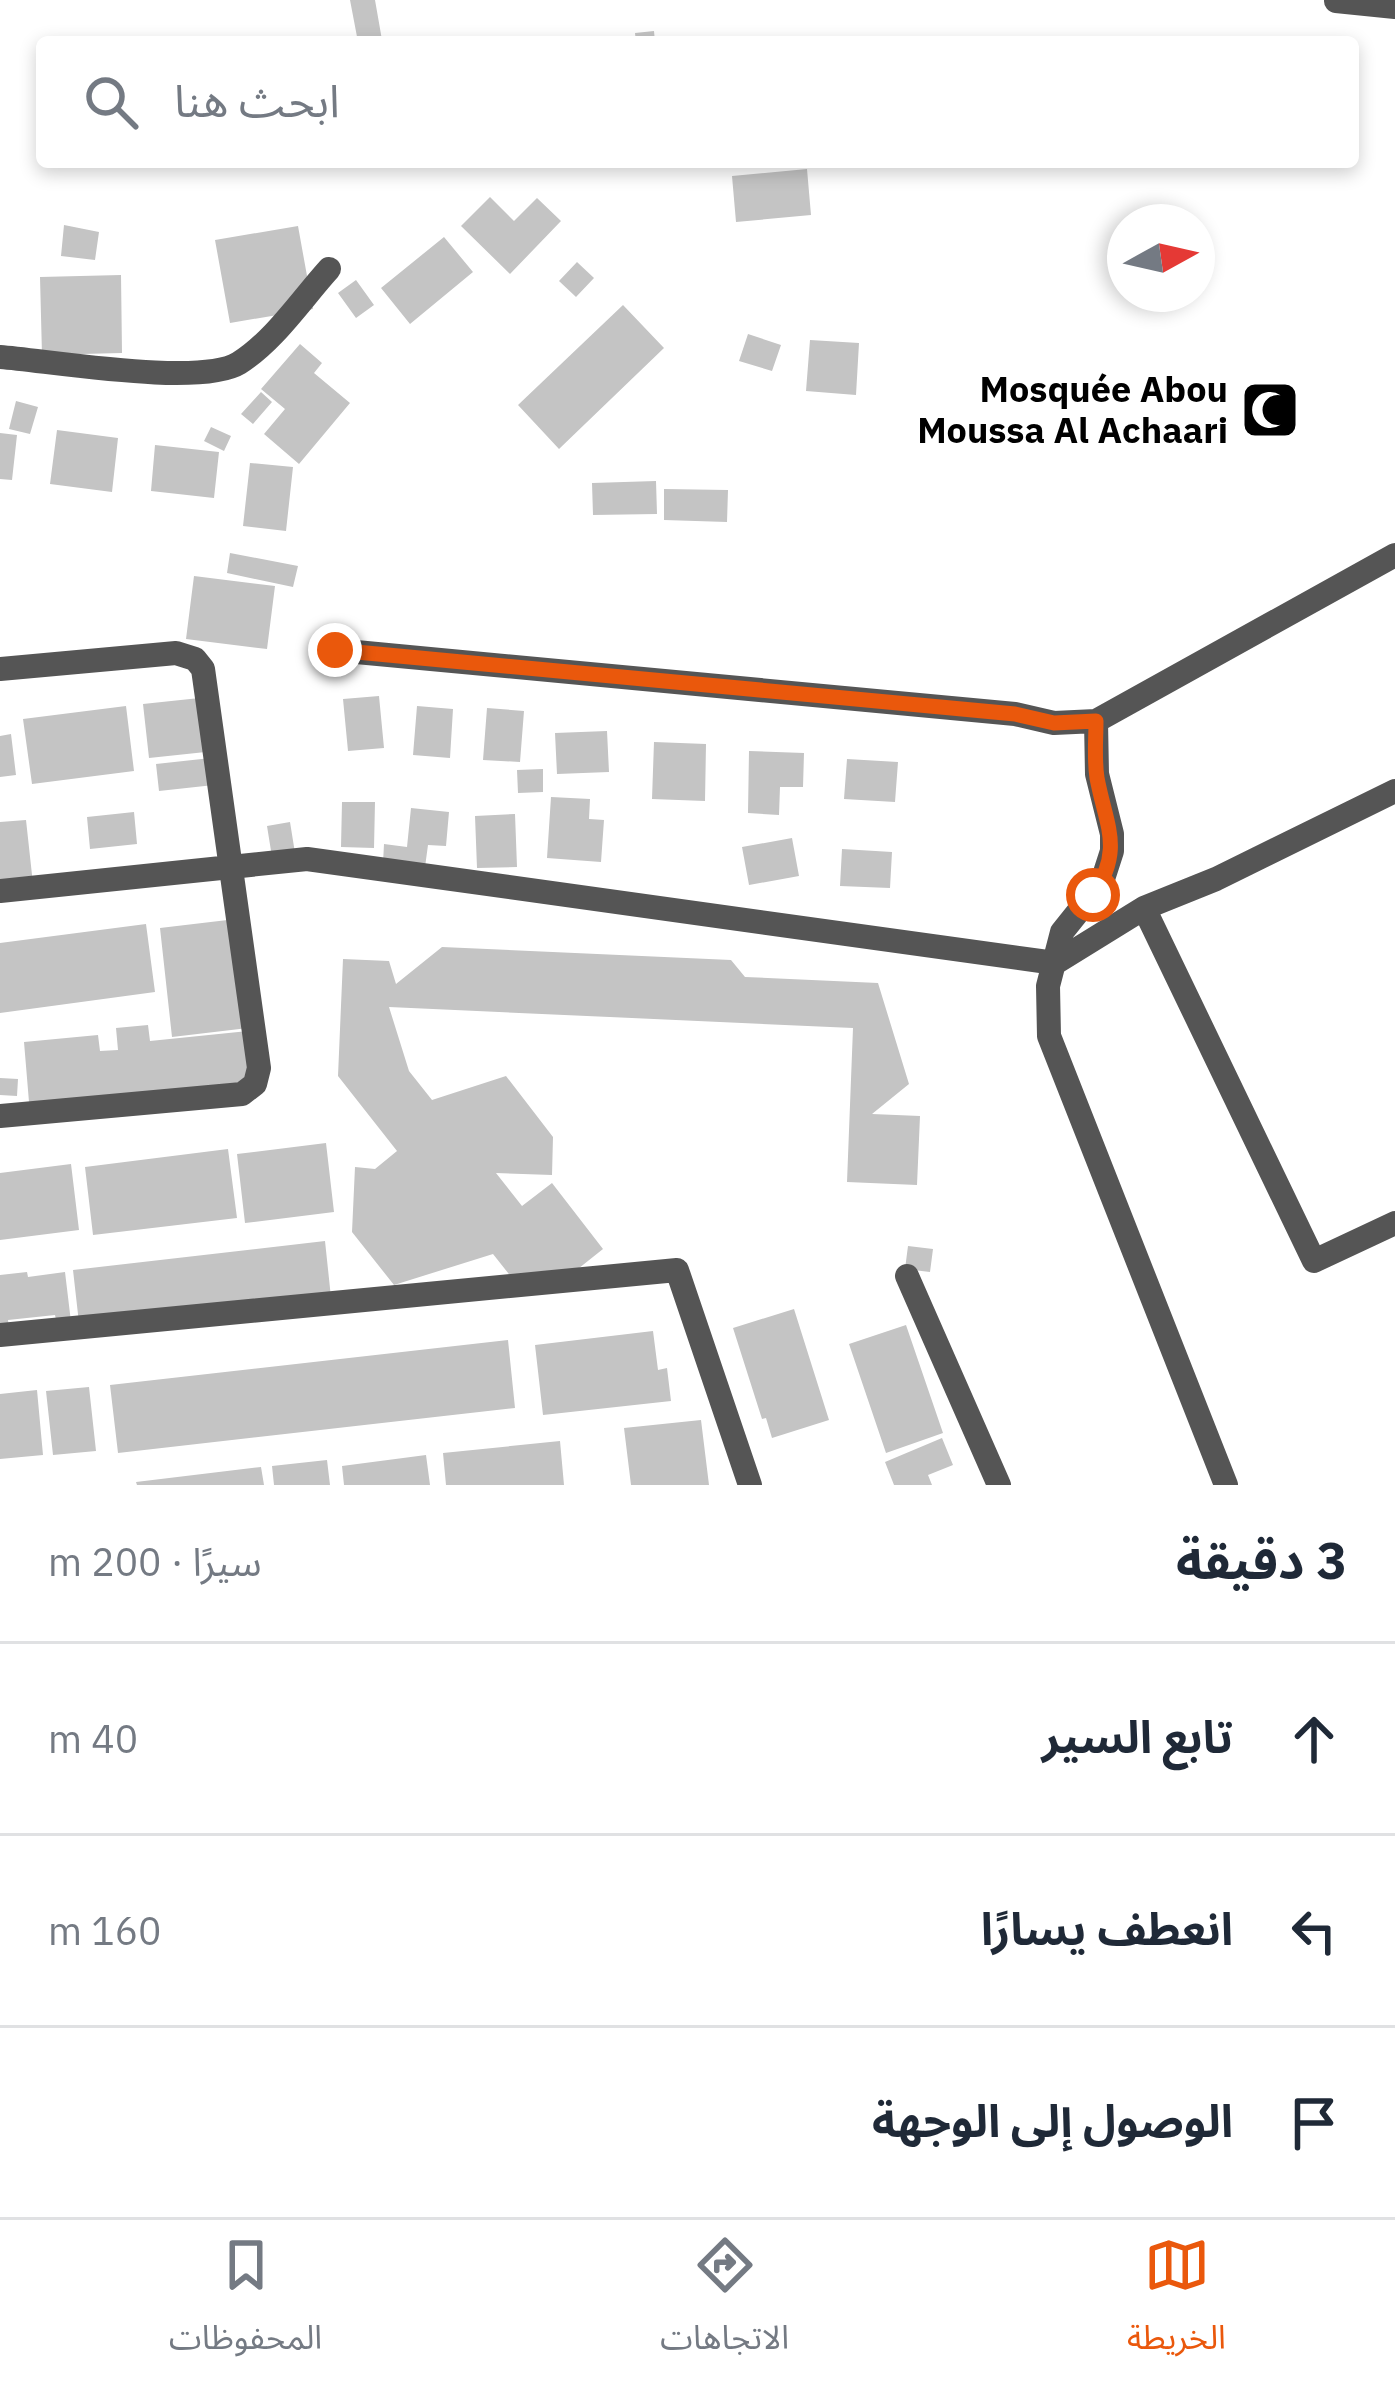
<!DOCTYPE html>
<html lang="ar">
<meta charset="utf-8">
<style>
body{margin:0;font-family:"IBM Plex Sans","Noto Sans Arabic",sans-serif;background:#f6f6f7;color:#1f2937;direction:rtl}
.compass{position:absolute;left:1107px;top:204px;width:108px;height:108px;border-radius:50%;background:#fff;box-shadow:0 6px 18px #0003;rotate:82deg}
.stop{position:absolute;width:36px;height:36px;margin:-27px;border:9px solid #ea580c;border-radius:50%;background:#fff}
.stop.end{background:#ea580c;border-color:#fff;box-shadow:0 3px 12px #0008}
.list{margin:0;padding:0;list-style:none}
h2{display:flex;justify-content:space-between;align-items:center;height:156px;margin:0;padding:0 48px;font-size:51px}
h2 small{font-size:39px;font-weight:400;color:#747a83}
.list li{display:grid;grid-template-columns:78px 1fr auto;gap:36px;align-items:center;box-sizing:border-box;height:192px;padding:0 48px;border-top:3px solid #e0e1e3}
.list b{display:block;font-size:45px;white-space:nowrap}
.list em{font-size:39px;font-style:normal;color:#747a83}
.icon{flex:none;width:66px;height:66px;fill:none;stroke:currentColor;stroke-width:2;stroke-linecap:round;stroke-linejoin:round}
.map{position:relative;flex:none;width:1395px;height:1485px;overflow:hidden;direction:ltr}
.search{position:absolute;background:#fff;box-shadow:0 6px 18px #0003;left:36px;right:36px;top:36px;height:132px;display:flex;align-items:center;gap:30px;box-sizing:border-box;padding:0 42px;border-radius:12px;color:#747a83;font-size:45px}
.sheet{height:732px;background:#fff}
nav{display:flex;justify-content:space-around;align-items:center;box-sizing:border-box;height:168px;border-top:3px solid #e0e1e3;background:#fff;font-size:33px;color:#747a83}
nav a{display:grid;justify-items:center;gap:6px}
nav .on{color:#ea580c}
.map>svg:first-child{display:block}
.building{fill:#c4c4c4}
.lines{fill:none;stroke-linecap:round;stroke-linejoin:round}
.street{stroke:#555;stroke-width:24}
.route{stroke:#ea580c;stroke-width:15}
.labels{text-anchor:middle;stroke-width:12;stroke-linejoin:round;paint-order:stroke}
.poi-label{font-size:36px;font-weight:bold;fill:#000;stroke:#fff;text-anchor:end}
</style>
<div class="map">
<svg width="1395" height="1485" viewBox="0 0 1395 1485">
<rect width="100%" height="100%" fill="#fff"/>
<!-- building -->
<path class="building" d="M350 0H375L382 40 358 42Z
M654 31 655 42H636L635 33Z
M807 169 811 215 736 222 732 176Z
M490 197 514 221 537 198 561 221 510 274 461 226Z
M64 225 99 232 95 260 61 256Z
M298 226 313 309 230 323 215 240Z
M444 237 473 272 410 324 381 288Z
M577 262 594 278 576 297 559 281Z
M121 275 122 353 42 355 40 277Z
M356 280 374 305 356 318 338 293Z
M623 305 664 348 559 449 518 405Z
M748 334 781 345 772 371 739 361Z
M810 340 859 343 856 395 806 391Z
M300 344 322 363 314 373 350 403 299 464 264 434 285 409 261 389Z
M261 392 272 402 253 424 241 414Z
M16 401 38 407 30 434 9 429Z
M211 427 231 436 224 451 204 441Z
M57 430 118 438 112 492 50 484Z
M0 433 17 435 12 480 0 479Z
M155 445 219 452 214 498 151 491Z
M250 463 293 467 286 531 243 526Z
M656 481 657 514 593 515 592 483Z
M664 489 728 490 727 522 664 520Z
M230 553 298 566 293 587 227 573Z
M194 576 275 586 267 649 186 639Z
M379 696 384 748 348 751 343 699Z
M209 697 215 751 149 758 143 704Z
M126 706 134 771 32 784 23 719Z
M417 706 453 709 450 758 413 755Z
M487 708 524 711 520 762 483 760Z
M607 731 609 772 557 774 555 733Z
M11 734 16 775 0 777V736Z
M654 742 706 744 705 801 652 799Z
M749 751 804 753 803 787H780L779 815 748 813Z
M220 757 223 784 159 791 156 764Z
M847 759 898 762 895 802 844 799Z
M543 769V792L518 793 517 770Z
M551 797 590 799 589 819 604 820 601 862 547 858Z
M342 802H375L374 848 341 847Z
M411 808 449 812 446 846 428 845 425 867 383 863 384 844 407 847Z
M134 812 137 844 90 849 87 817Z
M515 814 517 867 477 868 475 816Z
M26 820 33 884 0 887V822Z
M290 822 295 853 272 857 267 826Z
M792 838 799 876 749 885 742 847Z
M842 849 892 852 890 888 840 886Z
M236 919 248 1028 172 1037 160 928Z
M146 924 155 992 0 1013V943Z
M442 947 731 960 745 977 878 983 909 1084 872 1114 920 1116 917 1185 847 1182 853 1028 389 1007 409 1071 432 1100 506 1076 553 1137 552 1175 496 1173 522 1206 552 1183 603 1249 559 1284 516 1283 493 1254 394 1285 352 1232 355 1167 375 1169 397 1151 338 1076 343 959 389 961 396 984Z
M148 1025 150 1041 248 1031 253 1085 29 1102 24 1042 98 1035 100 1051 118 1050 116 1028Z
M0 1078 18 1079 17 1096 0 1095Z
M326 1143 334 1212 245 1223 237 1154Z
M228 1149 237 1218 93 1235 85 1167Z
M71 1164 79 1230 0 1240V1173Z
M325 1241 332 1307 80 1332 73 1270Z
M908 1246 933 1249 930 1272 905 1269Z
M27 1272 28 1277 65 1272 71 1322 57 1324 55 1315 8 1320 10 1336 0 1337V1275Z
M794 1309 829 1420 772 1438 766 1418 762 1419 733 1328Z
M906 1325 943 1433 886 1453 849 1344Z
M653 1331 658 1370 667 1368 671 1401 543 1415 535 1345Z
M508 1340 515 1408 118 1453 110 1385Z
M89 1387 96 1451 53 1455 46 1391Z
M37 1390 43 1455 0 1459V1394Z
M701 1420 709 1485H631L624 1428Z
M942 1438 953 1465 928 1475 932 1485H894L885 1462Z
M560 1441 564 1485H446L443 1453Z
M426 1455 430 1485H344L342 1466Z
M327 1460 330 1485H274L272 1466Z
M261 1467 264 1485H137L136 1482Z"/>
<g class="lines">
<!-- street -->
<path class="street" d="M1336 1 1395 7
M0 357C51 361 200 387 239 363 274 341 301 300 329 269
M335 650 1015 714 1054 723 1096 721 1395 555
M0 669 176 653 195 659 203 669 259 1068 255 1084 242 1094 0 1116
M1096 721 1097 774 1112 834V851L1102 882 1062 932 1048 986 1049 1036 1226 1485
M0 891 307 859 1055 963 1144 908 1216 879 1395 791
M1144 908 1314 1261 1395 1223
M907 1276 999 1485
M0 1335 677 1270 750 1485"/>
</g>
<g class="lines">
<!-- route -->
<path class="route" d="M335 650 1015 714 1054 723 1096 721C1096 739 1094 759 1097 778 1106 826 1124 849 1093 895"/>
</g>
<!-- icons -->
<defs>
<symbol id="mosque-square" viewBox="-11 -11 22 22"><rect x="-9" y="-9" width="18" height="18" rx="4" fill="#000" stroke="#fff"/><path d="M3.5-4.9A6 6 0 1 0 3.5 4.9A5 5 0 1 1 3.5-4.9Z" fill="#fff"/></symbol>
</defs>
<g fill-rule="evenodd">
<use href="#mosque-square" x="1237" y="377" width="66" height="66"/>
</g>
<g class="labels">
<!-- poi labels -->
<g class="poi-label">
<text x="1228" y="402">Mosquée Abou<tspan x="1228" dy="41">Moussa Al Achaari</tspan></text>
</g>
</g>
</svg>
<svg class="compass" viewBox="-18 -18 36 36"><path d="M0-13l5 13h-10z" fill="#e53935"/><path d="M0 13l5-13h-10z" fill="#747a83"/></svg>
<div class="stop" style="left:1093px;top:895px"></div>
<div class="stop end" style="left:335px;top:650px"></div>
<div class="search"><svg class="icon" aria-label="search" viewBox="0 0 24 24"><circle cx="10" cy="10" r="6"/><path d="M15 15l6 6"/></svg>ابحث هنا</div>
</div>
<section class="sheet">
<h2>3 دقيقة<small>سيرًا · 200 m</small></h2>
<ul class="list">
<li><svg class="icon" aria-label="ahead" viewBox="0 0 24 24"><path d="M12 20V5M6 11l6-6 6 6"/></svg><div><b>تابع السير</b></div><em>40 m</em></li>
<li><svg class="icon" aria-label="left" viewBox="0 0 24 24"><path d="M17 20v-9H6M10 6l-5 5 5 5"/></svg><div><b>انعطف يسارًا</b></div><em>160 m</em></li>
<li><svg class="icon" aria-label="arrive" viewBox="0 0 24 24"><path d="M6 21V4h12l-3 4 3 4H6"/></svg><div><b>الوصول إلى الوجهة</b></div></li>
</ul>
</section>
<nav>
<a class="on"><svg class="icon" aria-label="map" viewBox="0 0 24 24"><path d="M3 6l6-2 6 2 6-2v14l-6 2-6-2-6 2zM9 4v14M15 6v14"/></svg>الخريطة</a>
<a><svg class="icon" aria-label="directions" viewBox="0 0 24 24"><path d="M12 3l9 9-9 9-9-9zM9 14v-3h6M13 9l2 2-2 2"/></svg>الاتجاهات</a>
<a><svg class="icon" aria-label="saved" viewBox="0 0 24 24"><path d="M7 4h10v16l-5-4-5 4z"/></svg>المحفوظات</a>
</nav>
